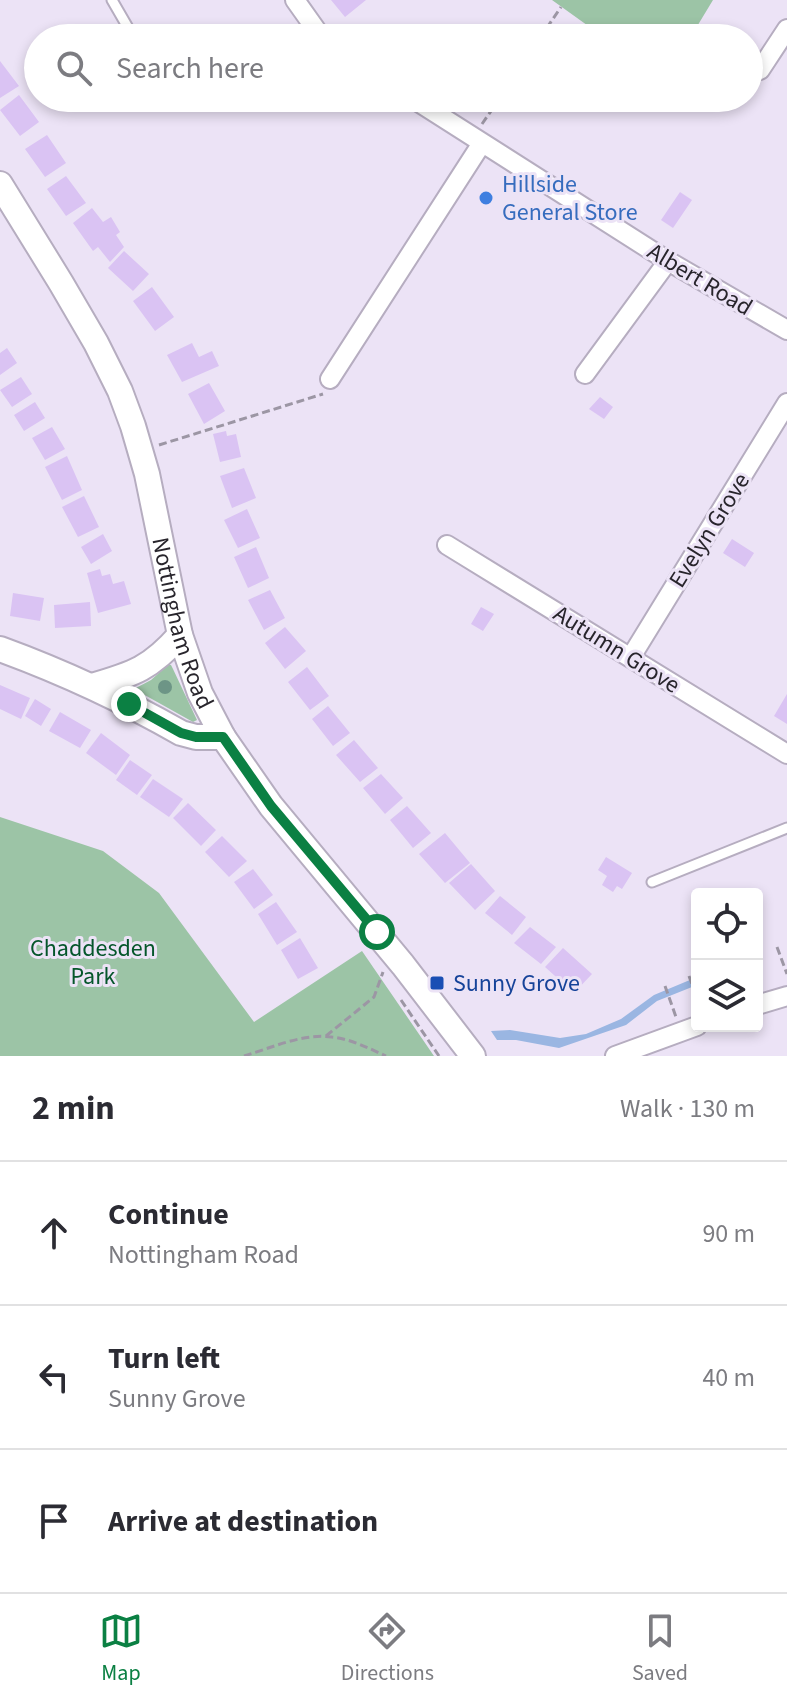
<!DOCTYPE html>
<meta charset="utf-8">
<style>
body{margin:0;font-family:"Source Sans 3",sans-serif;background:#f2f2f3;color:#2b2b33}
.controls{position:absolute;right:24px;bottom:24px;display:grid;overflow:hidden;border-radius:8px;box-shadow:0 4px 12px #0003}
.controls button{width:72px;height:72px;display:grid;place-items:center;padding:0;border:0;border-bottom:2px solid #e1e1e2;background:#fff;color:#2b2b33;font:40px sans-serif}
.stop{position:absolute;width:24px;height:24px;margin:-18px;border:6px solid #0b8043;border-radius:50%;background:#fff}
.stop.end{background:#0b8043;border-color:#fff;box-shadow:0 2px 8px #0008}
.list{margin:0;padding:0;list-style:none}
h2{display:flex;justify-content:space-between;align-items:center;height:104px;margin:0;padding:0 32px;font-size:34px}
h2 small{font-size:26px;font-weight:400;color:#7c7c81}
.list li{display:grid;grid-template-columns:52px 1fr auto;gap:24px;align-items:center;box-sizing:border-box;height:144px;padding:0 32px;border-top:2px solid #e1e1e2}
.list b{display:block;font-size:30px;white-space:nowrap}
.list p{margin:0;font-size:26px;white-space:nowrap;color:#7c7c81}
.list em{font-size:26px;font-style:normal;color:#7c7c81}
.icon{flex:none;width:44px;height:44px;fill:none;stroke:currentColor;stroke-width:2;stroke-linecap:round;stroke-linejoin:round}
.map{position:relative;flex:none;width:787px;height:1056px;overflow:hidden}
.search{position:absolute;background:#fff;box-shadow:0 4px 12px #0003;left:24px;right:24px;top:24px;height:88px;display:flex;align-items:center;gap:20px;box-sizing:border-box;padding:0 28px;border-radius:44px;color:#7c7c81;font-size:30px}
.sheet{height:536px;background:#fff}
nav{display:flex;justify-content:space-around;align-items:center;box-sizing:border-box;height:112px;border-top:2px solid #e1e1e2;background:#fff;font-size:22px;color:#7c7c81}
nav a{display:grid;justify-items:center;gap:4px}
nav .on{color:#0b8043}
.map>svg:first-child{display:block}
.green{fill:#9cc4a6}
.water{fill:#9ab6e2}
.building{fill:#dac3f3}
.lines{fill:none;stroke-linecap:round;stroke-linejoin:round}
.lane-casing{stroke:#b6adc0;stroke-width:13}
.street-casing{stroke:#b6adc0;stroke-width:22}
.secondary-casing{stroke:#b6adc0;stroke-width:28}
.path{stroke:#9c96a4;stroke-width:3;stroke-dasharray:8 4;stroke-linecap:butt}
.lane{stroke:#fff;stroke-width:9}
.street{stroke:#fff;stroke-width:18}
.secondary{stroke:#fff;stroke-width:24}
.tree{fill:#6d9586}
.route{stroke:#0b8043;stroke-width:10}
.shop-dot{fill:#3f7fe0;stroke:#ece3f6;stroke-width:3}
.transit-dot{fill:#1a4fb4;stroke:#ece3f6;stroke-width:3}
.labels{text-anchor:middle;stroke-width:6;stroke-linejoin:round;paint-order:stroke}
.shop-label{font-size:24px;fill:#366cbe;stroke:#ece3f6;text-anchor:start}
.street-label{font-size:24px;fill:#28252c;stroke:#ece3f6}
.park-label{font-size:24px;fill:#05562b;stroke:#ece3f6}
.transit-label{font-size:24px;fill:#164399;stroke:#ece3f6;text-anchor:start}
</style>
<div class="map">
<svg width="787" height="1056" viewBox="0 0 787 1056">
<rect width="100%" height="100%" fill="#ece3f6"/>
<!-- green -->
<path class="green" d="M552 0H713L690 38H605Z
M168 665H171L173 669 197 720 193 722 134 689 151 680Z
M0 817 103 851 159 893 254 1022 362 951 434 1056H0Z"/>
<!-- water -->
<path class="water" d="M697 977V985L657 1001 626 1025 559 1048 516 1040H497L491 1031 510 1030 560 1038 586 1034 621 1019 654 995Z"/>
<!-- building -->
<path class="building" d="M331 0H366L345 17Z
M0 61 19 86 0 98Z
M19 95 39 122 20 136 0 110Z
M47 135 66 163 45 177 25 149Z
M66 176 86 203 66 216 47 189Z
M680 192 692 200 673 228 661 220Z
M92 208 103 222 111 217 120 232 116 235 124 247 110 262 98 247 93 251 73 223Z
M124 251 149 274 133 291 108 268Z
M152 287 174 317 155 331 133 301Z
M192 343 199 357 212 351 219 366 182 382 167 355Z
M7 348 17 363 0 375V353Z
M21 377 32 394 12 407 0 390Z
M209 383 225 411 204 424 188 394Z
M600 397 613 407 604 419 589 409Z
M35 402 45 418 24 431 14 415Z
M52 427 65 449 45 460 32 438Z
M226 431 227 436 236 434 241 457 220 462 213 434Z
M67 456 82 490 62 500 45 467Z
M244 468 256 498 232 508 220 476Z
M84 496 99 527 78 537 62 507Z
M247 509 260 538 238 548 224 520Z
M103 534 112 551 91 564 81 547Z
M732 539 754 553 745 567 723 553Z
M256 547 269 578 248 588 234 557Z
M100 569 102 576 110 574 113 584 124 581 131 604 98 613 87 573Z
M270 590 285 618 264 630 248 600Z
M13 593 44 598 40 621 10 616Z
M90 602 91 626 55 628 54 605Z
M481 607 494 614 483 631 471 624Z
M285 627 306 651 285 669 265 643Z
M307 667 329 696 310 710 288 682Z
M0 685 30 698 21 719 0 709Z
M787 694V724L774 716Z
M35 699 51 709 41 726 25 716Z
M328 706 350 733 333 746 312 719Z
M60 712 91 730 80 748 49 731Z
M101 733 130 755 116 775 86 753Z
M354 740 378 768 360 782 336 755Z
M130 760 152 775 137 795 116 780Z
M381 774 403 798 385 814 363 788Z
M153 779 183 799 169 817 140 797Z
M188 803 216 830 201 846 173 818Z
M407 806 431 833 413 848 390 820Z
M445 833 470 863 445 883 419 854Z
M222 836 247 861 229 877 205 852Z
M606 857 632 873 622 889 617 886 613 892 602 885 607 876 598 870Z
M471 864 495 891 475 910 449 883Z
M253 869 273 895 254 909 234 882Z
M500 896 526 917 512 935 485 913Z
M276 902 297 932 277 945 258 914Z
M530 927 556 947 541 964 514 943Z
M300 938 318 968 298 979 281 950Z
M563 948 592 974 574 993 545 967Z"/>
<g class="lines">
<defs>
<path id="lane" d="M112 0 134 38
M652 882 787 828"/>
<path id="street" d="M295 0 322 38
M751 64 760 70 787 29
M412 98 668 261 787 330
M585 374 668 261
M330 379 482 143
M447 545 787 754
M631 657 787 403
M757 1005 787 996
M615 1056 697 1026"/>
<g id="secondary">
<path id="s1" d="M0 184 61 283 96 343 120 391 133 426 147 474 180 635 200 693 223 737 271 806 403 965 473 1056"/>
<path d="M0 649C63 672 123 700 181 733L196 737H223"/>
<path d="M92 686C134 674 151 668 180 635"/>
</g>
</defs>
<!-- lane casing -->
<use href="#lane" class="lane-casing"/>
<!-- street casing -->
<use href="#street" class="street-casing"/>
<!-- secondary casing -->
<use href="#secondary" class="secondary-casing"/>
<!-- path -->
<path class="path" d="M540 38 561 7
M482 124 500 98
M159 445 323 394
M777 947 787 974
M689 976 697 998
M665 986 676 1017
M401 1000 439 1056
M326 1036 374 997 383 972
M244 1056C271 1048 303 1033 332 1037 351 1039 368 1048 386 1056"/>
<!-- lane -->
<use href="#lane" class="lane"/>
<!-- street -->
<use href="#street" class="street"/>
<!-- secondary -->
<use href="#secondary" class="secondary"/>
</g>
<!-- trees -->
<circle class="tree" cx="165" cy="687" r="7"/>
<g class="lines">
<!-- route -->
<path class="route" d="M129 704 181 733 196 737H223L271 806 377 932"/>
</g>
<!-- markers -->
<circle class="shop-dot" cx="486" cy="198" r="8"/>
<rect class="transit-dot" x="429" y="975" width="16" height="16" rx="4"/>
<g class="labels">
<!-- shop labels -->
<g class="shop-label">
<text x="502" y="192">Hillside<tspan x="502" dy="28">General Store</tspan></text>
</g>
<!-- street labels -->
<g class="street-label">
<text transform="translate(700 279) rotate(31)" y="8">Albert Road</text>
<text transform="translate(709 530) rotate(-58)" y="8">Evelyn Grove</text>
<text dy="8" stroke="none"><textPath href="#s1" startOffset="480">Nottingham Road</textPath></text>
<text transform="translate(617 649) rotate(32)" y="8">Autumn Grove</text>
</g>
<!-- park labels -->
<g class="park-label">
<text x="93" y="956">Chaddesden<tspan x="93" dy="28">Park</tspan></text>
</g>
<!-- transit labels -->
<g class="transit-label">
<text x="453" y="991">Sunny Grove</text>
</g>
</g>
</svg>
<div class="controls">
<button><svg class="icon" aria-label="locate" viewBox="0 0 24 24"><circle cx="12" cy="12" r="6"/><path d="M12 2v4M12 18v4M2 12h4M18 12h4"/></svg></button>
<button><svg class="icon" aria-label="layers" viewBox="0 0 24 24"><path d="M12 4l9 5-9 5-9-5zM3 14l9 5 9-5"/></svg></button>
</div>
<div class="stop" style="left:377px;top:932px"></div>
<div class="stop end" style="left:129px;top:704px"></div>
<div class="search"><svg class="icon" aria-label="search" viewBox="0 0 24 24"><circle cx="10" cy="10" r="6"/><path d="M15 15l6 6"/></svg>Search here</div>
</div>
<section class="sheet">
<h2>2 min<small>Walk · 130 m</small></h2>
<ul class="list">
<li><svg class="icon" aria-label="ahead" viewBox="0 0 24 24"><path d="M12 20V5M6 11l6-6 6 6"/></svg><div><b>Continue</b><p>Nottingham Road</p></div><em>90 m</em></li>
<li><svg class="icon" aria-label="left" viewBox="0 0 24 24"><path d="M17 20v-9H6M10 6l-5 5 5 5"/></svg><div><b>Turn left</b><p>Sunny Grove</p></div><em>40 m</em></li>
<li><svg class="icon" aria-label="arrive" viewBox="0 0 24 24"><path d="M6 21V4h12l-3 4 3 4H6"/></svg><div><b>Arrive at destination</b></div></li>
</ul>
</section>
<nav>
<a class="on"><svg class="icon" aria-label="map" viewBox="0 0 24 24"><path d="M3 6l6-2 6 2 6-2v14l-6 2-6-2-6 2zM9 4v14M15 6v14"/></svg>Map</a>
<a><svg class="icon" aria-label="directions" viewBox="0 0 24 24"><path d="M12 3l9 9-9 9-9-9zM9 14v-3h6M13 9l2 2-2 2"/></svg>Directions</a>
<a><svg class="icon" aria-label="saved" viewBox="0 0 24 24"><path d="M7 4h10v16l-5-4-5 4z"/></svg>Saved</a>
</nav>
